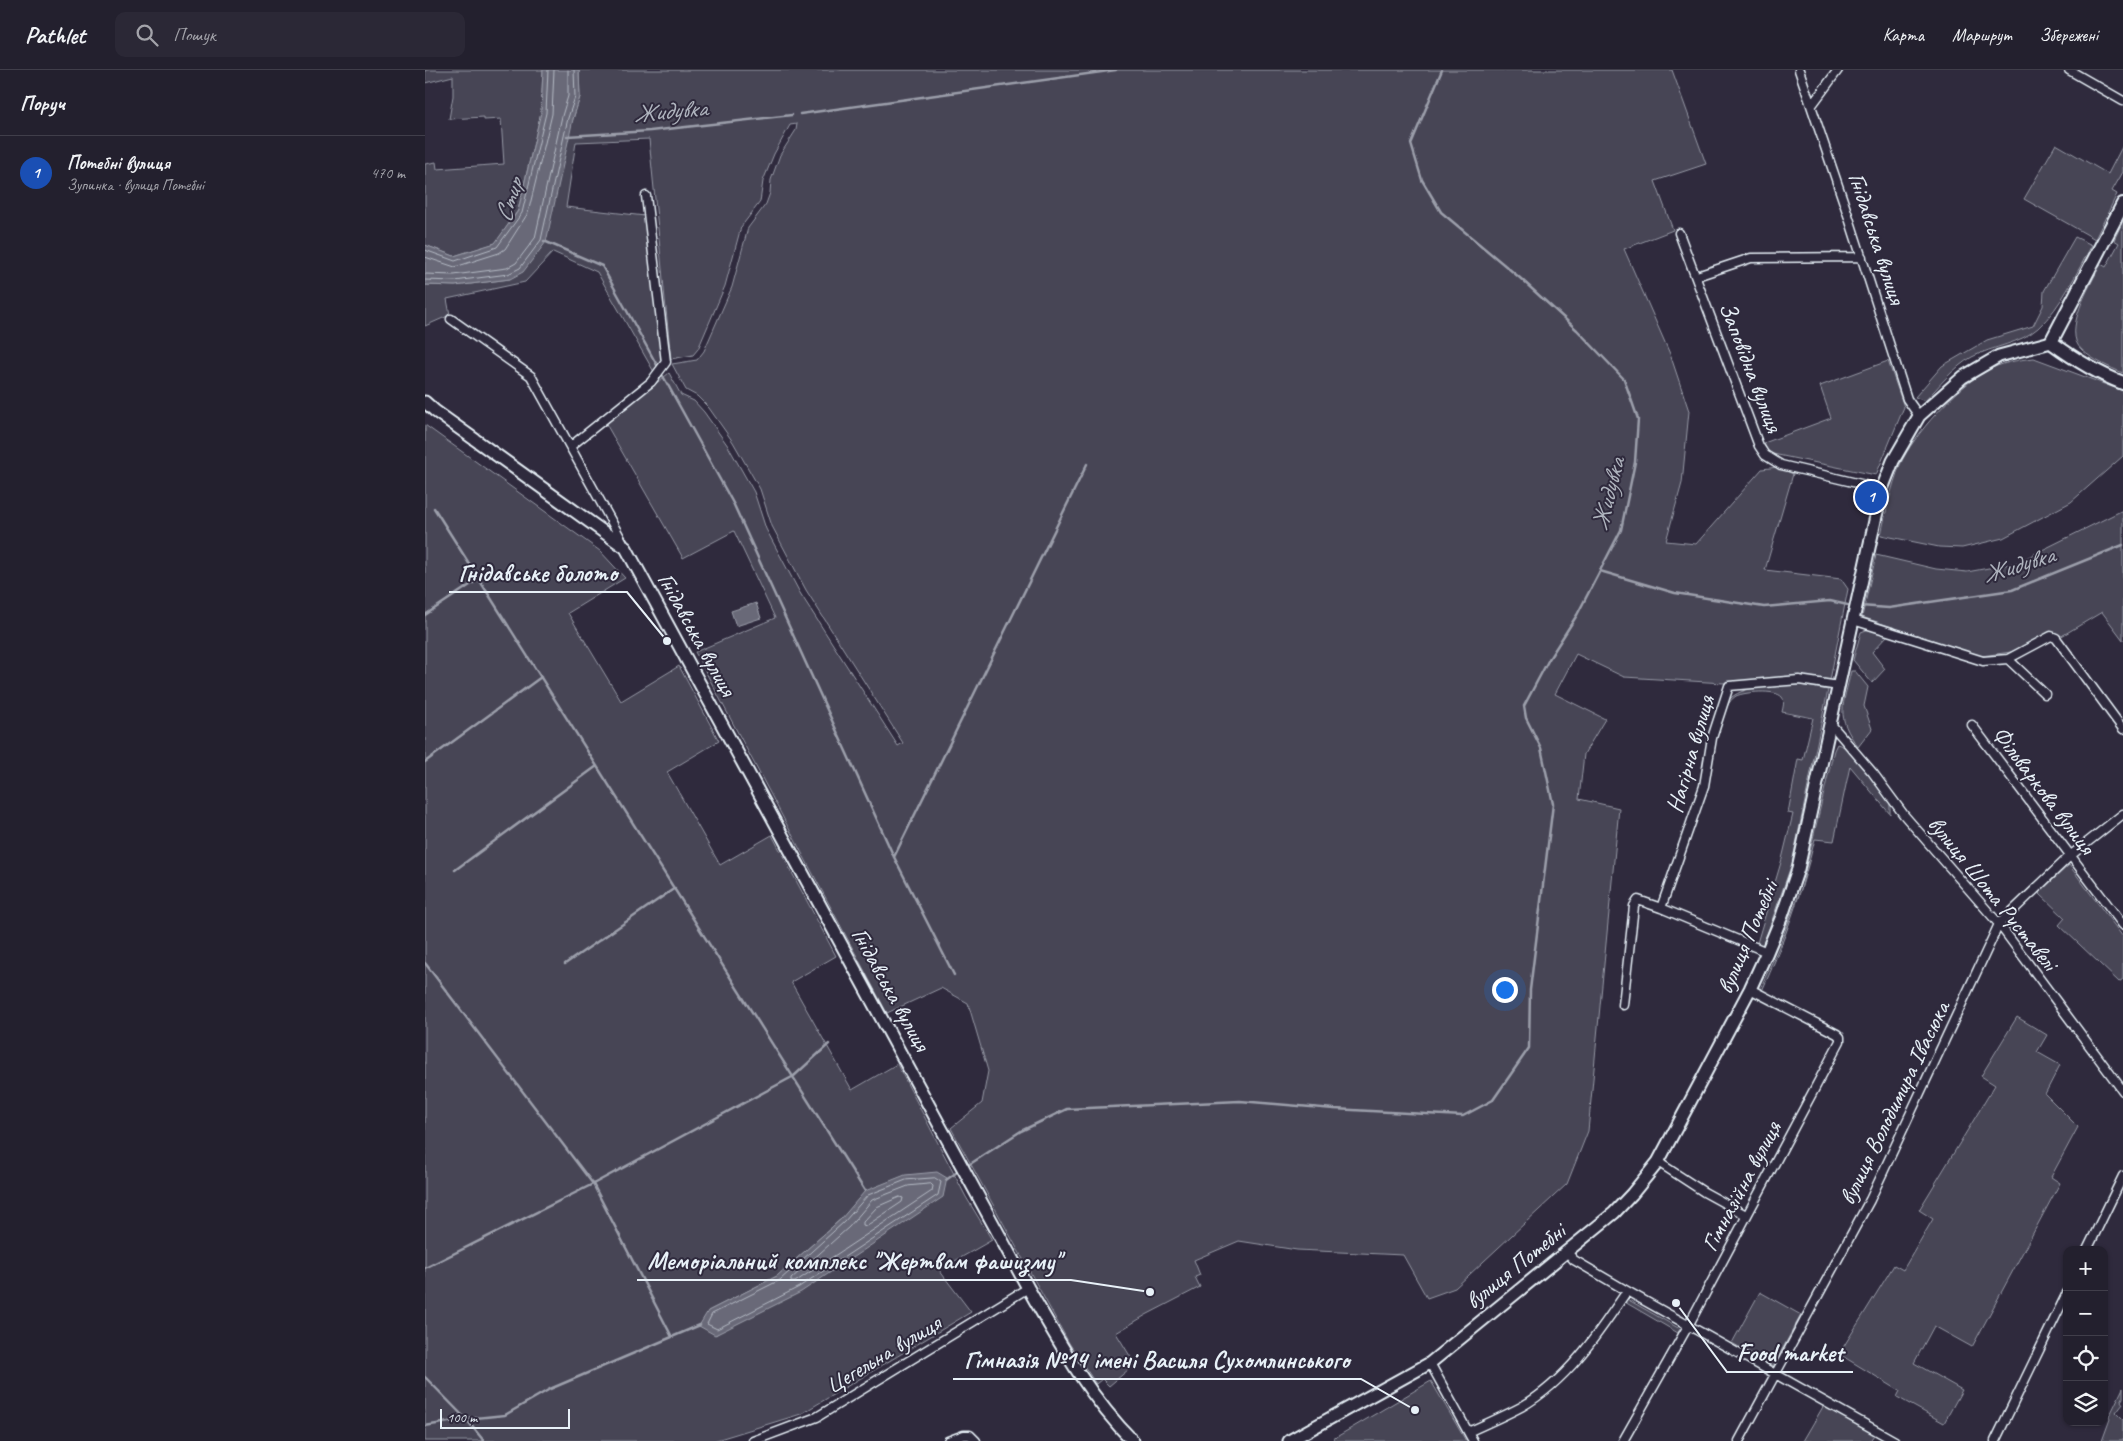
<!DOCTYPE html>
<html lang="uk">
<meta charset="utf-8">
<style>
body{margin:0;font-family:Caveat,sans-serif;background:#2b2836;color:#f1f3f6}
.controls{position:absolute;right:15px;bottom:15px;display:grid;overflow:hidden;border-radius:10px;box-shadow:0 1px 4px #0004}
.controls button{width:45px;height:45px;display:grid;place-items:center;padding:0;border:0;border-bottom:1px solid #403e4a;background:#23202e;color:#f1f3f6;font:25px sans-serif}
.scale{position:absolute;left:15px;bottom:12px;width:130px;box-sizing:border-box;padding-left:5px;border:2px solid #e8f1f8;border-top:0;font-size:14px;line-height:18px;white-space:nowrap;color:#e8f1f8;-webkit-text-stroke:4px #2f2a3d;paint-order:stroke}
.you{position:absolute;left:1079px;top:919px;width:18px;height:18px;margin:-12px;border:4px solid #fff;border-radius:50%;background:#1a73e8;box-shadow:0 0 0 8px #1a73e833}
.badge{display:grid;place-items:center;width:32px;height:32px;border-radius:50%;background:#ffd166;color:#fff;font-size:16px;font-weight:700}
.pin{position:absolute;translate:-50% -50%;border:2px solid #fff;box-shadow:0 1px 5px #0006}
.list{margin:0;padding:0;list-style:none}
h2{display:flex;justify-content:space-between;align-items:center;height:65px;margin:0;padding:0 20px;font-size:21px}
h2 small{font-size:16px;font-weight:400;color:#a3a3aa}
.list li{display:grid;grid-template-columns:32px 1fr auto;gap:15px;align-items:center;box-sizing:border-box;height:75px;padding:0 20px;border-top:1px solid #403e4a}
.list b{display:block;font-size:19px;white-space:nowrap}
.list p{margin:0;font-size:16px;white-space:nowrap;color:#a3a3aa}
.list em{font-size:16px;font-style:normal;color:#a3a3aa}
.icon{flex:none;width:28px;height:28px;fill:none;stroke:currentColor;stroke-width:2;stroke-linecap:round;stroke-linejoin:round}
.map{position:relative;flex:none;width:1698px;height:1371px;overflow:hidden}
header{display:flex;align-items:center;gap:30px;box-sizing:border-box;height:70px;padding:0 25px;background:#23202e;border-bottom:1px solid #403e4a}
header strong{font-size:24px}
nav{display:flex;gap:28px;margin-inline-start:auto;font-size:18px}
.search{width:350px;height:45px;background:#2b2836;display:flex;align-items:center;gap:12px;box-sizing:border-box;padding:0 18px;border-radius:10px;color:#a3a3aa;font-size:19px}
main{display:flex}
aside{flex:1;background:#23202e}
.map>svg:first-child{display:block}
.green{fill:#464455;stroke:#979aa6;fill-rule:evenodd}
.water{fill:#696978;stroke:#9c9fab}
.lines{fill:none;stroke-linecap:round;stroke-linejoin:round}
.shore{stroke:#b5bbc5;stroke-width:1}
.stream{stroke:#9c9fab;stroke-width:2.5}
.street-casing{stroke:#e8f1f8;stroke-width:11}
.secondary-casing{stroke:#e8f1f8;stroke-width:15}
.primary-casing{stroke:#e8f1f8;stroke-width:16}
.street{stroke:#2f2a3d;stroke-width:8}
.secondary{stroke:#2f2a3d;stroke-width:11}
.primary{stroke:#2f2a3d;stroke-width:12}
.labels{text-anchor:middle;stroke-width:4;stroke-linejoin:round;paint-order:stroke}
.street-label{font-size:24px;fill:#e8f1f8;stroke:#2f2a3d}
.water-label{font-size:25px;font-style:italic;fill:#afb4be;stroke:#2f2a3d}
.leader{fill:none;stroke:#e8f1f8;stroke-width:2}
.callout-dot{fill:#e8f1f8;stroke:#2f2a3d;stroke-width:2}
.callout-label{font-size:25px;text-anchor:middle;font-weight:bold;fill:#e8f1f8;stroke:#2f2a3d;stroke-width:4;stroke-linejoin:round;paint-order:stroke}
</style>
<header>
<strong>Pathlet</strong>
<div class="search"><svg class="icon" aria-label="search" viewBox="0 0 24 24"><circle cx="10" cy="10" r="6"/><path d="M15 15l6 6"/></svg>Пошук</div>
<nav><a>Карта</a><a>Маршрут</a><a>Збережені</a></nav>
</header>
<main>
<aside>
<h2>Поруч<small></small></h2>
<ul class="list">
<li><span class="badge" style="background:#1a4fb4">1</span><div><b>Потебні вулиця</b><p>Зупинка · вулиця Потебні</p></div><em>470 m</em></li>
</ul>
</aside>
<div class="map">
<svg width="1698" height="1371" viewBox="0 0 1698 1371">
<rect width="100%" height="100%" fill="#2f2a3d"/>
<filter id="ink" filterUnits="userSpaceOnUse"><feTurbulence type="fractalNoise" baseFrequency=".02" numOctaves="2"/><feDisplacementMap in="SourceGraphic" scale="10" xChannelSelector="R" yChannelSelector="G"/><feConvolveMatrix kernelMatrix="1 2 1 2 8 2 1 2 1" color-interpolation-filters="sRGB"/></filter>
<g filter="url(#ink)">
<!-- green -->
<path class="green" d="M0 0H118L116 42 93 140 71 173 29 186 0 175V94L11 92 12 99 79 94 76 49 59 50V47L24 49 28 26V6L0 13Z
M154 0H1247L1281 94 1230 111 1248 160 1199 179 1245 284 1264 341 1257 413 1241 471 1271 474 1337 399 1353 397 1368 404 1340 500 1416 509 1423 519 1405 610 1375 606 1299 613 1199 607 1151 584 1130 624 1180 649 1159 684 1154 729 1194 738 1163 1061 1142 1114 1030 1218 1002 1228 978 1185 872 1180 814 1171 769 1190 775 1205 770 1207 775 1217 721 1245 691 1263 710 1294 684 1316 677 1309 671 1314 644 1273 526 1058 557 1033 563 1001 543 933 516 918 462 943 270 582 350 548 309 461 258 488 181 354 244 303 256 325 269 331 279 342 303 376 329 422 341 459 375 523 473 676 478 673 381 520 347 456 335 419 308 372 284 338 272 326 261 320 247 294 272 290 279 281 307 217 323 158 341 134 345 123 346 110 355 85 371 60 372 54 365 55 349 84 338 111 335 132 316 157 300 216 273 279 268 285 246 289 224 69 151 72 141 137 220 146 237 290 229 302 172 202 128 182 100 212 22 229 25 245 0 256V215L30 216 85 209 148 49 155 27Z
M1631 74 1683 104 1698 75V102L1687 121 1692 124 1670 169 1599 129Z
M1698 151V303C1684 297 1669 291 1657 280 1636 262 1666 214 1676 194L1681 197 1694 173 1689 170Z
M1650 167 1667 175C1651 203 1637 236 1613 258 1595 274 1568 276 1547 287 1529 297 1514 316 1500 331L1490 327 1517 296 1562 270 1608 256 1618 236 1619 221Z
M1609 288 1698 321V386L1646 432 1578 468 1537 478 1514 477 1456 465C1461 442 1466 418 1475 395 1488 365 1532 317 1561 301 1576 293 1592 290 1609 288Z
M1463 291 1479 337 1451 405 1343 383 1339 373 1406 348 1395 316Z
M0 355 175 481 200 508 143 543 196 631 254 596 294 671 242 702 295 795 347 765 411 886 366 912 427 1020 472 994 541 1127 567 1170 514 1200 546 1242 376 1344 288 1371H0ZM416 1149 291 1265 283 1241 352 1206Z
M1698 440V570L1677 542 1635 567 1628 563 1586 582 1556 586 1437 547 1451 485 1511 499 1542 502 1591 493Z
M1444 559 1463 565 1447 582 1460 599 1447 613 1428 590 1436 562Z
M1426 601H1430L1443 617 1439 636 1447 659 1433 677C1410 645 1418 637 1426 601Z
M1375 615 1403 620 1367 793 1338 876 1332 873 1357 789 1368 744 1363 743 1373 689 1378 690 1388 648 1357 642C1358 637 1360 631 1357 627 1350 619 1320 622 1311 626 1303 631 1300 641 1297 649 1299 644 1300 636 1303 631 1316 614 1355 616 1375 615Z
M1412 674 1423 678 1446 707 1465 733V744L1425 696 1409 771 1390 769C1377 822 1359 872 1337 921L1335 919 1353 879 1376 819 1409 680Z
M1644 795 1698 867V909L1694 912 1634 855 1640 848 1614 823Z
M1592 947 1622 965 1612 982 1635 995 1620 1024 1653 1057 1626 1107 1635 1113 1547 1277 1509 1256 1489 1293 1537 1320 1519 1353 1472 1327 1475 1321 1414 1284 1469 1195 1478 1200 1508 1149 1494 1140 1570 1015 1556 1006Z
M1335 1222 1376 1245 1348 1296 1307 1273Z
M1200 1228 1255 1259 1253 1263 1198 1231Z
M1006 1311 1041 1371H910L908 1369Z
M1698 1318V1328L1696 1331 1698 1334 1691 1343 1698 1350V1371H1673H1677L1685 1349 1684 1347Z
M1399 1335 1450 1363 1445 1371H1378Z"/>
<!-- water -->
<path class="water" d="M118 0H154L155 27 148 49 121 172 98 202 85 209 30 216 0 215V175L29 186 70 173 93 141 116 42Z
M331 533 336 548 311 556 306 541Z
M512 1102 522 1108 518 1127 376 1222 290 1265 274 1256 283 1241 352 1206 416 1149 440 1121 480 1105Z"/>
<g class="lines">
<!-- shore -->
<path class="shore" d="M0 180 30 191 72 177 97 143 121 43 123 0
M0 187 30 197 74 183 80 179 103 143 127 44 129 0
M0 204 29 205 82 198 91 193 110 168 137 46 143 26V0
M0 210 30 211 83 204 95 198 116 170 143 48 150 27 149 0
M510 1108 516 1112 513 1125 374 1217 292 1259 282 1254 287 1244 355 1210 419 1152 443 1125 481 1110Z
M506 1114 508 1116 507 1121 370 1212H366V1209L424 1157 447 1130 483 1116Z
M475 1127 478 1128 477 1132 441 1156 438 1155V1152L452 1137Z"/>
<!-- stream -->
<path class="stream" d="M375 44 691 0
M142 66 225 61 367 45
M119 171 177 196 233 297
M238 306 309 435 469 787 529 905
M9 438 440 1121
M1175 501 1250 523 1339 537 1405 531 1427 536
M1435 536 1464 538 1587 520 1698 475
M0 545 54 509
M0 692 116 607
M469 787 662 394
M30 800 172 696
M0 893 168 1114 247 1267
M140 894 250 818
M542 1096 596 1061 642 1039 815 1031 909 1039 1038 1046 1068 1030 1104 978 1105 920 1128 734 1116 678 1101 648 1099 636 1124 589 1152 545 1196 460 1210 392 1213 349 1199 309 1152 260 1095 208 1016 142 997 110 986 74 1017 0
M521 1110 535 1100
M0 1198 168 1114 369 1006 404 974
M0 1307 41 1349 59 1371
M0 1356 41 1349 80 1345 125 1319 275 1255"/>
<defs>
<path id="street" d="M1374 0 1424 148 1482 329 1494 346
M1644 0 1698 31
M1387 35 1413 0
M1254 163 1334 376 1340 385 1356 395 1457 419
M1272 206 1326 188 1437 187
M26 249 106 306 200 476
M146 376 226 312 241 292 221 126
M1428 550 1558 591 1583 589 1626 566 1631 568 1698 659
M1583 589 1620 624
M1405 653 1448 703 1479 745 1574 854 1698 1021
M1547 655 1698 855
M1236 838 1279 716 1287 668 1304 616 1374 610 1414 616
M1198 935 1209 836 1213 830 1236 838 1342 882
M1233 1092 1279 1122 1321 1145
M1662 1180 1698 1106
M1141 1181 1149 1190 1202 1221 1470 1371
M1005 1293 1048 1371
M1043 1362C1061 1354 1079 1346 1096 1337 1142 1311 1173 1264 1202 1221
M328 1371 392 1347 603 1218
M523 1371 539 1365H545L551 1371
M1198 1371 1263 1256 1415 971V967L1412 964 1325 919
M1314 1371 1445 1130 1574 854 1645 786 1698 744
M1570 1371 1642 1223"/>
<path id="secondary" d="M0 332 10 341 201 478 603 1218C634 1272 664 1327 708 1371
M864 1371 1005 1293 1189 1143 1207 1124 1233 1092 1274 1015 1325 919 1342 882 1357 846 1373 799 1457 419 1468 391 1494 346 1538 307 1574 286 1626 272"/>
<path id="primary" d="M1698 134 1626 272C1649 289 1671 303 1698 313"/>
</defs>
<!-- street casing -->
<use href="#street" class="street-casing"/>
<!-- secondary casing -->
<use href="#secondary" class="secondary-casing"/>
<!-- primary casing -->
<use href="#primary" class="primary-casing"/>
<!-- street -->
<use href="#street" class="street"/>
<!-- secondary -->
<use href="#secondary" class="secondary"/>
<!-- primary -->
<use href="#primary" class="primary"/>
</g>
</g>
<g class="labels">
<!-- street labels -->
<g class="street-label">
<text transform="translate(1452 168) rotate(72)" y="8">Гнідавська вулиця</text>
<text transform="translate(1326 297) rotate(69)" y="8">Заповідна вулиця</text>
<text transform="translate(272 564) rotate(61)" y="8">Гнідавська вулиця</text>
<text transform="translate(1265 684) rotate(-74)" y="8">Нагірна вулиця</text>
<text transform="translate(1619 720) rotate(53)" y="8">Фільваркова вулиця</text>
<text transform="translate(1568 823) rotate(51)" y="8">вулиця Шота Руставелі</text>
<text transform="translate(1322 867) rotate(-67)" y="8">вулиця Потебні</text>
<text transform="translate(466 919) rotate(61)" y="8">Гнідавська вулиця</text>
<text transform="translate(1469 1033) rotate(-64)" y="8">вулиця Володимира Івасюка</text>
<text transform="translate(1316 1116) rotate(-62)" y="8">Гімназійна вулиця</text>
<text transform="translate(1090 1196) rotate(-39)" y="8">вулиця Потебні</text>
<text transform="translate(458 1284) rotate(-31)" y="8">Цегельна вулиця</text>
</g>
<!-- water labels -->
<g class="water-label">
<text transform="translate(245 40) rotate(-5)" y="9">Жидувка</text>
<text transform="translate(83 130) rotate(-72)" y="9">Стир</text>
<text transform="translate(1182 424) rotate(-76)" y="9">Жидувка</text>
<text transform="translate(1593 494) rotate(-17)" y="9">Жидувка</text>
</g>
</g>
<!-- callouts -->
<path class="leader" d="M242 571L202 522H24M725 1222L646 1210H212M1251 1233L1302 1302H1428M990 1340L936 1309H528"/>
<g class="callout-dot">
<circle cx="242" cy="571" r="5"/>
<circle cx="725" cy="1222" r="5"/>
<circle cx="1251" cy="1233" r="5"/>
<circle cx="990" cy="1340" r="5"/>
</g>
<g class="callout-label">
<text x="113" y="511">Гнідавське болото</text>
<text x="429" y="1199">Меморіальний комплекс "Жертвам фашизму"</text>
<text x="1365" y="1291">Food market</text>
<text x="732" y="1298">Гімназія №14 імені Василя Сухомлинського</text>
</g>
</svg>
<div class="controls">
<button>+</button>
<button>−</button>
<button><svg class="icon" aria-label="locate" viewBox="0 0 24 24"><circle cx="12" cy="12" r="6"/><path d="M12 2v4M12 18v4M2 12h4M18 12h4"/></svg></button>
<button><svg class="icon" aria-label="layers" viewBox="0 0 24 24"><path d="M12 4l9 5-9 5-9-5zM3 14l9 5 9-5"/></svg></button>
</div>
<div class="scale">100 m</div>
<div class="you"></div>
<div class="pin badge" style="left:1446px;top:427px;background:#1a4fb4">1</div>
</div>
</main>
